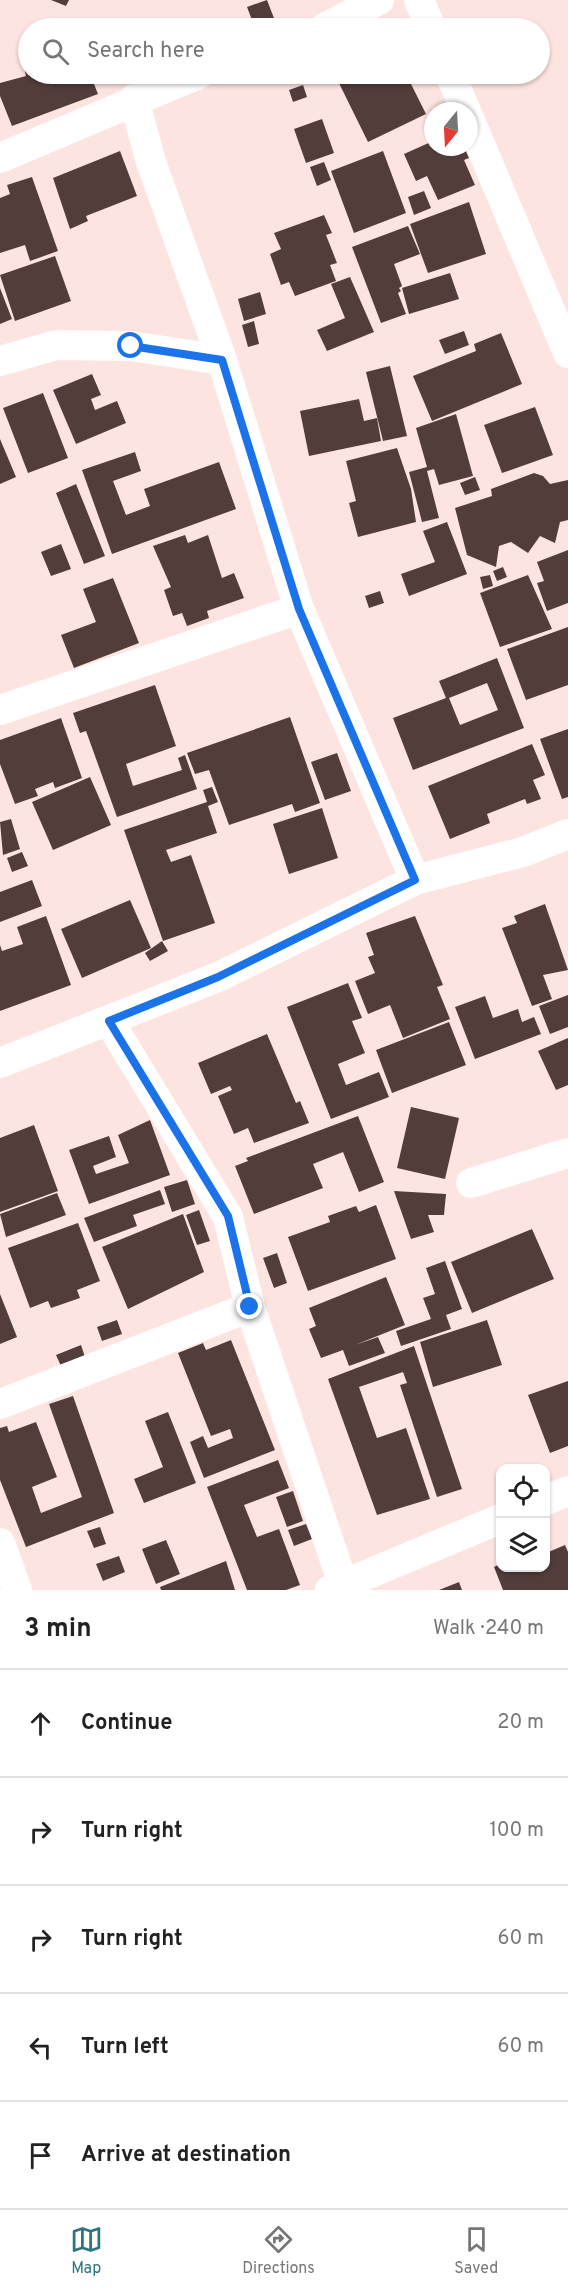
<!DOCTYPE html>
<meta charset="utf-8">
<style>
body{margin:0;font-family:Overpass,sans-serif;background:#f6f6f6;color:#222}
.controls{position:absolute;right:18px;bottom:18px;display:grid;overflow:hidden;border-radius:12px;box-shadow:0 2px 4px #0004}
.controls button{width:54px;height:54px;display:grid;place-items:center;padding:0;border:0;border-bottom:2px solid #e0e0e0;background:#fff;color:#222;font:30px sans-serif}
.compass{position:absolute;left:424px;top:102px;width:54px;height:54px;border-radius:50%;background:#fff;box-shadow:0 2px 4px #0004;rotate:198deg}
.stop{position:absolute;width:18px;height:18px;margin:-14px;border:4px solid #1a73e8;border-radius:50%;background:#fff}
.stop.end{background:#1a73e8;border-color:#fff;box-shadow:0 2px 6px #0008}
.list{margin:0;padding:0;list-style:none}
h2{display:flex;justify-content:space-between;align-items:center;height:78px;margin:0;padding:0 24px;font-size:26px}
h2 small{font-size:20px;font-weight:400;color:#767676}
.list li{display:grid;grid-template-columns:39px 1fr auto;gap:18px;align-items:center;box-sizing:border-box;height:108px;padding:0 24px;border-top:2px solid #e0e0e0}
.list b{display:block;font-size:22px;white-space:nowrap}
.list em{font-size:20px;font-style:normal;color:#767676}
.icon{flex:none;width:33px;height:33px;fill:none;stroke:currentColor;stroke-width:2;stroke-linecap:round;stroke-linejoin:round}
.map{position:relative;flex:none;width:568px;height:1590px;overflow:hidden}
.search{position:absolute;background:#fff;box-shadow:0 2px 4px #0004;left:18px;right:18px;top:18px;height:66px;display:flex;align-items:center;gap:15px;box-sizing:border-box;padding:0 21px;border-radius:33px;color:#767676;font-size:22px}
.sheet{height:618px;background:#fff}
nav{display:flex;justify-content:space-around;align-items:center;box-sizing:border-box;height:84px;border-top:2px solid #e0e0e0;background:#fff;font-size:16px;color:#767676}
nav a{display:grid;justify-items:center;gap:3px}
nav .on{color:#2d7480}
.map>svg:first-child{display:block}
.building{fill:#523d3b;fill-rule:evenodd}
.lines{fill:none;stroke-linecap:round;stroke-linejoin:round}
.street{stroke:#fff;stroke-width:30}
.route{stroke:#1a73e8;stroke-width:8}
</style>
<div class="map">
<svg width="568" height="1590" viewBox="0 0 568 1590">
<rect width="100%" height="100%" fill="#fee4e1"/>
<!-- building -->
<path class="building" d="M51 0H69L66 6Z
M267 0 277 26 255 28 247 7Z
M28 65V74H90L98 94 12 126 0 96V83L26 76 24 67Z
M338 74H406L426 114 368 142 335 75Z
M303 85 307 97 293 102 289 90Z
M322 119 334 153 306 163 294 129Z
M433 141V147H455L457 150 464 147 469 158 464 160 475 185 438 200 427 176 416 181 404 154Z
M120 151 137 196 86 216 88 221 70 229 53 178Z
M383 151 406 213 354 233 331 171Z
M324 162 331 180 317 186 310 167Z
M32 177 58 251 30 261 25 245 0 253V198L10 194 7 185Z
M424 191 431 208 414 215 408 197Z
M469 202 486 254 428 273 410 224Z
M324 215 332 233 326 235 337 263 330 265 336 281 295 296 289 282 281 285 270 254 281 249 274 233Z
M408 226 420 254 394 264 402 286 399 288 401 291 398 293 406 314 381 323 352 247Z
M55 256 71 301 15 321 0 275Z
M450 273 459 299 409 314 402 288Z
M350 277 374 332 327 351 317 330 345 318 331 284Z
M0 288 12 319 0 324Z
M260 292 266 314 244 321 238 299Z
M254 321 259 344 248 347 242 325Z
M464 331 469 345 445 354 439 340Z
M501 333 522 384 432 421 413 376 476 351 474 344Z
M390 366 407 436 383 441 366 372Z
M92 374 101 395 91 399 95 410 117 401 126 423 76 444 53 390Z
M43 393 68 458 28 473 3 408Z
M359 399 364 421 377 418 381 441 309 456 300 411Z
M535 407 553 455 502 473 484 425Z
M456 414 473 476 439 485 434 469 427 471 439 518 422 522 409 472 427 467 416 428Z
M0 439 16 477 0 484Z
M397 448 411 489 416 522 358 537 349 503 356 501 346 461Z
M135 452 141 471 113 481 126 515 150 506 144 489 219 462 236 509 112 554 82 470Z
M534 473 543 476 550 484 568 480V520L560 522 555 543 540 536 528 553 511 542 499 546 496 567 467 555 455 508 492 496 491 489Z
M475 477 480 490 465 495 460 483Z
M76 484 105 556 84 564 56 493Z
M447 522 467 574 409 596 401 574 435 562 423 531Z
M185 535 188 543 208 535 222 578 234 573 244 598 207 611 209 618 187 626 182 613 173 616 164 590 171 587 153 546Z
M61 544 71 569 51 576 41 552Z
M568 550V603L547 611 537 583 544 581 537 562Z
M503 567 507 577 497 581 493 571Z
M490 575 493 586 483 589 480 577Z
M528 575 552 629 500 647 480 593Z
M113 578 139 643 74 668 61 635 96 622 83 589Z
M380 591 384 603 369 608 365 596Z
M568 627V685L526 700 507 649Z
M497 658 524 728 413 770 393 718 446 698 439 681ZM487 683 498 710 460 725 449 698Z
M155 685 176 746 126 764 133 786 182 770 178 758 185 755 197 789 117 817 86 731 80 733 73 713Z
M290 717 320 803 295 812 292 804 229 825 209 770 195 774 187 753Z
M61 718 82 778 55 788 53 782 35 789 38 796 15 804 0 764V740Z
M568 729V797L562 799 540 739Z
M532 744 545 775 533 780 541 799 527 804 525 799 487 814 490 823 450 839 428 786Z
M337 753 351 791 325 800 311 762Z
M90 777 111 825 53 850 32 802Z
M212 787 218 802 208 806 217 833 166 850 171 862 191 855 215 923 163 941 124 830 207 802 203 790Z
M322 808 338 858 289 874 273 824Z
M11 819 20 849 3 855 0 822Z
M22 852 28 866 12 872 7 858Z
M32 880 42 906 0 922V892Z
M130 900 151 948 82 978 61 929Z
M545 904 568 970 543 975 552 999 532 1006 502 928 517 923 514 916Z
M46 916 71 985 0 1011V945L2 951 23 944 17 927Z
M415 916 443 985 437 987 450 1019 403 1038 390 1005 368 1014 355 981 375 973 368 957 374 955 366 933Z
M162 941 168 951 150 961 145 953Z
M348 983 362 1018 352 1021 365 1053 338 1064 346 1085 379 1072 389 1097 331 1119 287 1007Z
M568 995V1027L550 1034 539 1006Z
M485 996 493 1018 518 1009 522 1022 534 1017 541 1034 475 1059 455 1007Z
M449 1022 466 1065 392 1093 376 1050Z
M267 1034 296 1103 300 1101 309 1123 254 1143 248 1128 234 1134 218 1096 232 1090 230 1086 211 1094 198 1063Z
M568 1038V1085L556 1090 538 1051Z
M411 1107 459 1118 445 1179 397 1168Z
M358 1116 384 1182 359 1192 343 1152 313 1164 323 1188 254 1214 235 1166 248 1161 246 1158Z
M150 1120 170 1175 89 1204 69 1150 109 1136 116 1157 93 1166 96 1174 129 1163 118 1135Z
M34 1125 58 1191 0 1212V1138Z
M187 1180 195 1204 172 1212 164 1187Z
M160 1190 165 1204 133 1215 137 1226 94 1242 84 1218Z
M394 1191 446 1194 444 1215H428L434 1232 411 1239Z
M57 1193 66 1215 6 1237 0 1214Z
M376 1205 396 1259 308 1291 288 1237 330 1222 328 1216 356 1206 359 1212Z
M199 1210 210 1241 197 1245 186 1215Z
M183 1214 204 1272 128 1309 102 1247Z
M78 1223 100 1281 77 1290 80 1298 51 1308 48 1301 30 1308 8 1248Z
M532 1229 554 1279 472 1313 451 1262Z
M277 1253 287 1283 274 1288 263 1258Z
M445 1261 462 1309 446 1315 451 1329 401 1346 396 1331 431 1319 423 1298 435 1294 426 1268Z
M386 1277 405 1325 355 1345 378 1337 385 1353 349 1366 343 1350 321 1358 309 1329 316 1326 309 1308Z
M0 1294 17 1337 0 1344Z
M117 1320 122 1334 102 1341 97 1327Z
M487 1320 502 1365 433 1387 420 1342Z
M231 1340 275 1450 204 1478 190 1442 203 1436 208 1448 233 1438 230 1429 211 1436 178 1353 203 1343 206 1350Z
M81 1345 85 1357 61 1366 56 1355Z
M414 1346 462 1489 437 1497 400 1385 407 1383 403 1372 359 1387 377 1438 406 1428 430 1499 377 1515 328 1379Z
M568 1381V1446L550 1453 528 1395Z
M73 1396 114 1513 26 1547 0 1480V1428L7 1426 9 1432 36 1422 57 1477 32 1487 41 1513 82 1497 49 1404Z
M168 1412 196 1483 144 1503 134 1479 163 1467 145 1421Z
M278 1460 289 1488 244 1505 257 1537 279 1529 300 1585 286 1590H247L207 1487Z
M293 1491 303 1521 287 1527 276 1497Z
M306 1524 312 1539 294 1546 288 1530Z
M100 1527 106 1544 94 1548 87 1531Z
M166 1540 180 1574 156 1584 142 1549Z
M565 1545 568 1552V1590H503L494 1567 500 1564V1568H546V1553Z
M119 1556 125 1572 103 1581 96 1564Z
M226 1561 235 1590H161L160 1587Z
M459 1582 462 1590H439Z"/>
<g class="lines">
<!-- street -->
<path class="street" d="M419 0 431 28
M324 28 379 0
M450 74 466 111
M134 99 151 162 222 360 299 609 415 880
M469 118 568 353
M0 158 199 74
M0 361 56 345 131 346 222 360
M0 710 299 609
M109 1021 228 1217 250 1307 343 1584
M0 1063 218 977 415 880 523 852 568 834
M471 1183 568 1153
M0 1404 250 1307
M546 1500 568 1491
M0 1543 17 1590
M330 1590 500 1519"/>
</g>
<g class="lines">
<!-- route -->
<path class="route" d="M131 346 222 360 299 609 415 880 218 977 109 1021 228 1216 250 1307"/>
</g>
</svg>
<div class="controls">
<button><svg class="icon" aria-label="locate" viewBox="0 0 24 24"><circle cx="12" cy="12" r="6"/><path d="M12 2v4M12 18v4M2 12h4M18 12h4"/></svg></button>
<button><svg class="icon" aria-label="layers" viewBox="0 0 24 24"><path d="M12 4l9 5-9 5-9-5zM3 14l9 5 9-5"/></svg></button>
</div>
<svg class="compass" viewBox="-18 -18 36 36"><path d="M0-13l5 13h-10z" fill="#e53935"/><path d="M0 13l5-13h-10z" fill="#767676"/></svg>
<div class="stop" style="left:131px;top:346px"></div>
<div class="stop end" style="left:250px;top:1307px"></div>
<div class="search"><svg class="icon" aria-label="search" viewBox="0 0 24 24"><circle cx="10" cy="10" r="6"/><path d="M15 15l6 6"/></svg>Search here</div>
</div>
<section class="sheet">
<h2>3 min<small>Walk · 240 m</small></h2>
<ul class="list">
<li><svg class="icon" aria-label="ahead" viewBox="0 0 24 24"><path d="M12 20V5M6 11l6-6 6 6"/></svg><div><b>Continue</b></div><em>20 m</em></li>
<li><svg class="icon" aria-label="right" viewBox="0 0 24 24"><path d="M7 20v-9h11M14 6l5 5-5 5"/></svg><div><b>Turn right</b></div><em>100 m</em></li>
<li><svg class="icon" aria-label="right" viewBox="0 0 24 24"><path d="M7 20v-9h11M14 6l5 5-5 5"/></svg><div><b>Turn right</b></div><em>60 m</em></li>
<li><svg class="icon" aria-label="left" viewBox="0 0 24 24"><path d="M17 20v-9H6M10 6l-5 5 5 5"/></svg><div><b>Turn left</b></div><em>60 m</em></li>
<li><svg class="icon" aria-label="arrive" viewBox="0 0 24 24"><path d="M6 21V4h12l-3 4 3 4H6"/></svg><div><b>Arrive at destination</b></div></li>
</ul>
</section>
<nav>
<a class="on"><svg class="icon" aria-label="map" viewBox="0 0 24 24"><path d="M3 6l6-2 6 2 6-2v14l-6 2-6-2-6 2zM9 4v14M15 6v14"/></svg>Map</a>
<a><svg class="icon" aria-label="directions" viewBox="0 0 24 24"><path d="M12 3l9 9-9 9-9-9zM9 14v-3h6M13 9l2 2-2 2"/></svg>Directions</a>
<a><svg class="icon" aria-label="saved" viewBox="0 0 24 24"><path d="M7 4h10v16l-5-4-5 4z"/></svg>Saved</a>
</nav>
